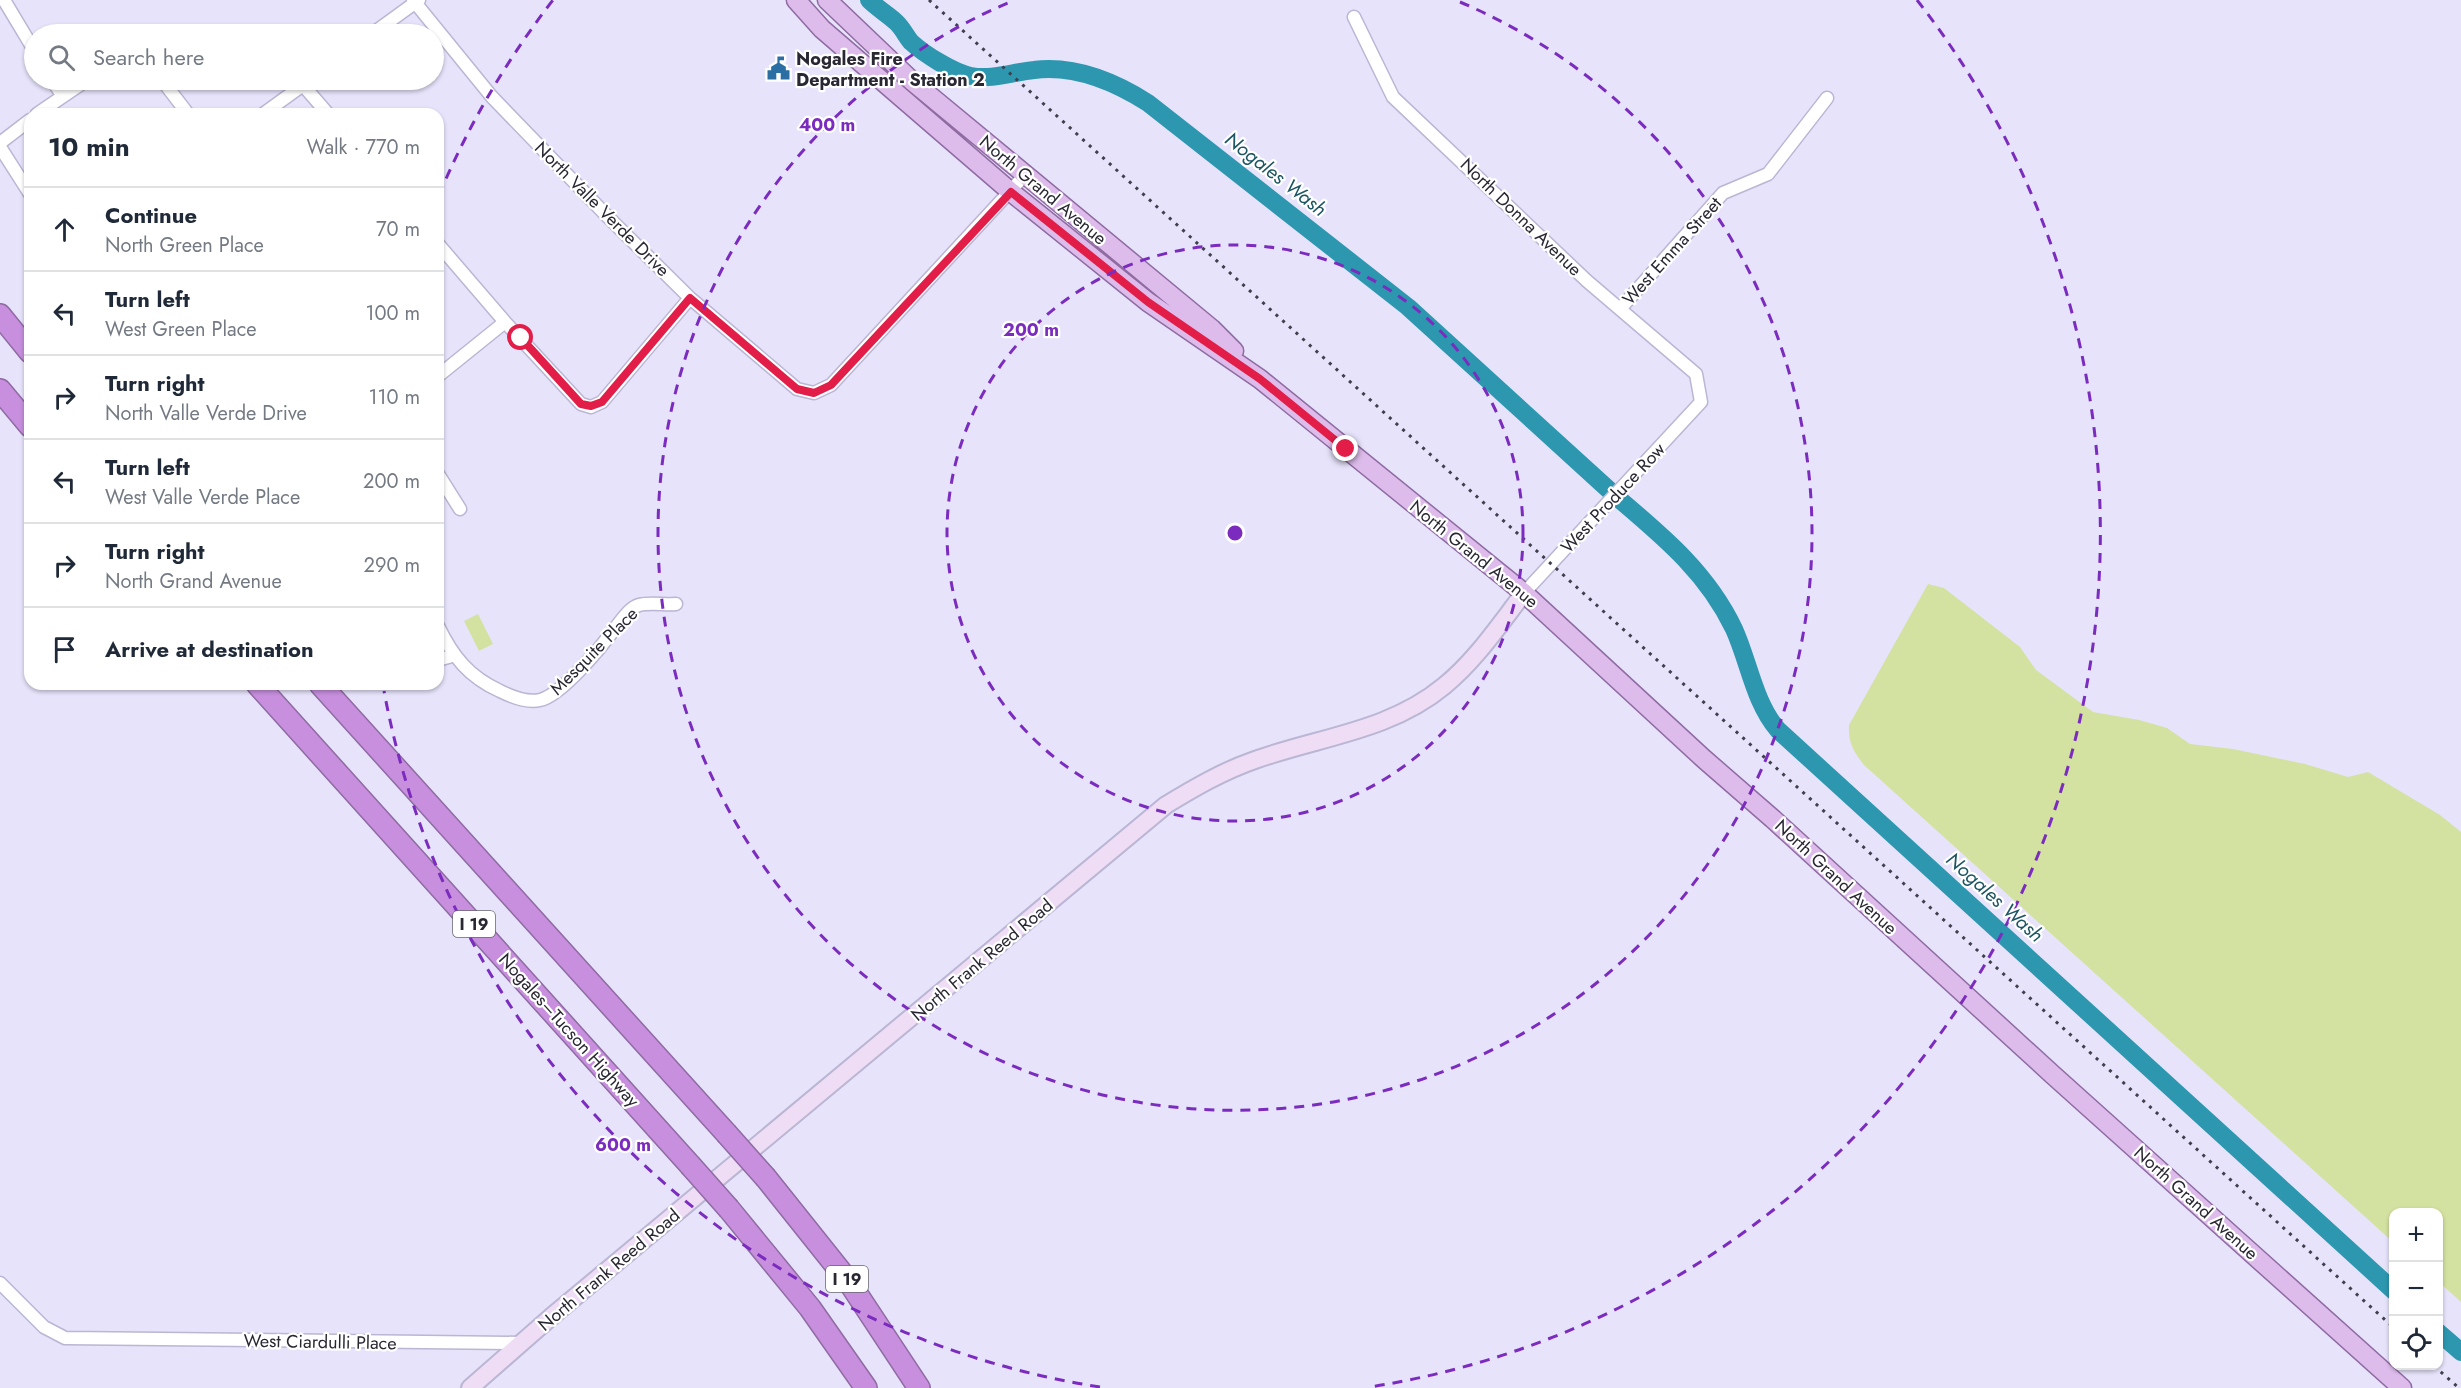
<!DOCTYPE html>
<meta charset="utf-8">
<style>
body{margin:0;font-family:Jost,sans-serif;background:#f6f6f7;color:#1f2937}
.controls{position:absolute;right:18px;bottom:18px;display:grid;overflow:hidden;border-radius:12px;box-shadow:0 2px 4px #0004}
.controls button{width:54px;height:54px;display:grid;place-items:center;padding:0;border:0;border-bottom:2px solid #e0e1e3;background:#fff;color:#1f2937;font:30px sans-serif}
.stop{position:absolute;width:18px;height:18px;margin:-14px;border:4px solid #e11d48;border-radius:50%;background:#fff}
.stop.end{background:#e11d48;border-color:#fff;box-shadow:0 2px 6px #0008}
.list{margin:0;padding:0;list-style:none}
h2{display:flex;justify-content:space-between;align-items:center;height:78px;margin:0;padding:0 24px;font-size:26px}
h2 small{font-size:20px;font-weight:400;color:#747a83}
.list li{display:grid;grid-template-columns:39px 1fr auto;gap:18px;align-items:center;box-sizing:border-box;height:84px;padding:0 24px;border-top:2px solid #e0e1e3}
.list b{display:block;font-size:22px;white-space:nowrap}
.list p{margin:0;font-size:20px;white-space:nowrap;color:#747a83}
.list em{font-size:20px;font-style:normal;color:#747a83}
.icon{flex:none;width:33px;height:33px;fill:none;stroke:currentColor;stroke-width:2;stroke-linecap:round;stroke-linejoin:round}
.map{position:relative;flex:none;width:2461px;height:1388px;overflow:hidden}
.search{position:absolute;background:#fff;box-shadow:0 2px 4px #0004;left:24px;top:24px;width:420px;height:66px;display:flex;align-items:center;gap:15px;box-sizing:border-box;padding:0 21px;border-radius:33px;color:#747a83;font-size:22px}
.panel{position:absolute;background:#fff;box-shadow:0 2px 4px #0004;left:24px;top:108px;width:420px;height:582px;border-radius:18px}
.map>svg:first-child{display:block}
.green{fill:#d3e2a0}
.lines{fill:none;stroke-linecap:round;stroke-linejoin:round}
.river{stroke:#2c97af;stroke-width:18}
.street-casing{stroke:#bab6d3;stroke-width:15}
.secondary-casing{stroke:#bab6d3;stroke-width:20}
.primary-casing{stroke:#8f6ba2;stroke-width:21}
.highway-casing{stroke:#8f6ba2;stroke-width:24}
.street{stroke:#fff;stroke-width:12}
.secondary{stroke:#eeddf5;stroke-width:16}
.primary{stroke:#ddbceb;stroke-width:18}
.highway{stroke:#c78fde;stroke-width:21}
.rail{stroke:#403f4c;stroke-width:3;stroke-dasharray:3 6;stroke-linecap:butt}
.highway-bridge-casing{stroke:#8f6ba2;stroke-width:24;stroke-linecap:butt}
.highway-bridge{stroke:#c78fde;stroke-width:21}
.route{stroke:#e11d48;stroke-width:8}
.ring{fill:none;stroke:#7b2cbf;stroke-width:3;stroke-dasharray:10 8}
.labels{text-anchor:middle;stroke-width:4.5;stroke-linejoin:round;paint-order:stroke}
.shield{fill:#fff;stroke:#686870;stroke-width:1.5}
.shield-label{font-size:16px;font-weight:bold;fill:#282732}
.poi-label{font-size:18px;font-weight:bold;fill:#282732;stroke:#fff;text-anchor:start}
.street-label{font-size:18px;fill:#282732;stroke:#fff}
.water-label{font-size:20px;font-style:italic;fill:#1d5663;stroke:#fff}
.centre{fill:#7b2cbf;stroke:#fff;stroke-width:3}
.ring-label{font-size:18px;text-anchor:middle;font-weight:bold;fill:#7b2cbf;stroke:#fff;stroke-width:4.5;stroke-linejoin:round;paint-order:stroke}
</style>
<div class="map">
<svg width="2461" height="1388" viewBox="0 0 2461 1388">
<rect width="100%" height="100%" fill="#e6e3fb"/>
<!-- green -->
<path class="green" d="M1928 584 1944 588 2020 647 2036 670 2093 712 2139 720 2167 728 2190 744 2233 749 2305 764 2348 777 2368 772 2440 815 2461 832V1302L2439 1282 2438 1212H2394L2393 1242 1864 765C1853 751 1848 742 1849 725Z
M478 614 493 644 479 651 464 621Z"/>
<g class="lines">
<!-- river -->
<path class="river" d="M869 0C878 9 889 15 897 23 903 29 906 36 911 42 924 54 954 73 971 76 992 80 1013 72 1034 70 1074 65 1115 82 1148 103L1408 307 1609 490
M1619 499C1665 538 1708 574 1734 629 1749 662 1754 702 1778 730L2394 1291
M2438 1332 2461 1352"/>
<defs>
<path id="street" d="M4 0 34 50
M413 0 492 97 608 217 690 298 797 389 814 393 831 385 1025 175
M1354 17 1393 97 1587 281 1696 374 1701 402 1524 593
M372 34 419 0
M52 80 62 95
M162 80 188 114
M303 85 328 114
M37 114 87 80
M263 114 310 80
M0 143 30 120
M0 147 30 194
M438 244 505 322 581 404 591 407 602 402 690 298
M1620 309 1723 193 1768 174 1827 98
M438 376 505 322
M438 474 460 509
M438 626C453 657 469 677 500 691 512 697 527 703 540 700 562 695 602 646 616 627 622 620 629 608 639 605 650 602 665 605 676 604
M438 660 455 655
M0 1283 44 1327 65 1338 521 1343"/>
<path id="secondary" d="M470 1388 551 1317 1166 805C1194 788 1223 771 1255 760 1319 737 1390 731 1444 686 1476 660 1499 625 1524 593"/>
<path id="primary" d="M796 0 822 29 1011 192 1148 302 1260 379 1524 593 1704 759 1773 819 2053 1075 2402 1388
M827 0 912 81 1212 329 1234 351"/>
<path id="highway" d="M0 315 30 352
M0 390 30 426
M257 684 690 1165
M320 684 726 1133
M766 1178 849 1282 919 1388
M729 1209 810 1308 866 1388"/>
</defs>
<!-- street casing -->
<use href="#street" class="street-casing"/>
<!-- secondary casing -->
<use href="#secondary" class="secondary-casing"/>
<!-- primary casing -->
<use href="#primary" class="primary-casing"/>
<!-- highway casing -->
<use href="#highway" class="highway-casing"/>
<!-- street -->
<use href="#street" class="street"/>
<!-- secondary -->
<use href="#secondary" class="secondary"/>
<!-- primary -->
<use href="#primary" class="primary"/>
<!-- highway -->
<use href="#highway" class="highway"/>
<!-- rail -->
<path class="rail" d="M929 0 2394 1328
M2434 1366 2459 1388"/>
<defs>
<path id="highway-bridge" d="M726 1133 766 1178
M690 1165 729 1209"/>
</defs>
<!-- highway-bridge casing -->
<use href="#highway-bridge" class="highway-bridge-casing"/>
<!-- highway-bridge -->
<use href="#highway-bridge" class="highway-bridge"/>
</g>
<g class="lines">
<!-- route -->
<path class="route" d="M521 338 581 404 591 406 602 402 690 298 797 389 814 393 831 385 1011 192 1148 302 1260 379 1346 449"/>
</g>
<!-- distance rings -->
<g class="ring">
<circle cx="1235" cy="533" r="288"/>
<path d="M1460 2A577 577 0 1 1 1010 2"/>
<path d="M1100 1387A865 865 0 0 1 384 691M439 195A865 865 0 0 1 553 0M1917 0A865 865 0 0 1 1370 1387"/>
</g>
<!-- icons -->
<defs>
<symbol id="civic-bare" viewBox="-9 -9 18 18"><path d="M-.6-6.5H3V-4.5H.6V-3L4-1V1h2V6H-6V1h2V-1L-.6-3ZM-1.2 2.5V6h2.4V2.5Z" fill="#2a6ea3" stroke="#fff" stroke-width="2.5" paint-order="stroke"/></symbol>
</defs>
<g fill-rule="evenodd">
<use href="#civic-bare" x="762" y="52" width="33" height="33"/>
</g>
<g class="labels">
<!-- shield labels -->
<g class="shield">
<rect x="453" y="911" width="42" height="26" rx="4.5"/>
<rect x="826" y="1266" width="42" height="26" rx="4.5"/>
</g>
<g class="shield-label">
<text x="474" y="930">I 19</text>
<text x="847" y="1285">I 19</text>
</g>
<!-- poi labels -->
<g class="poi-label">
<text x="796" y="65">Nogales Fire<tspan x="796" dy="21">Department - Station 2</tspan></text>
</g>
<!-- street labels -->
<g class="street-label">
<text transform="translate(1043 190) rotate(40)" y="6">North Grand Avenue</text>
<text transform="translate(602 209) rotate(45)" y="6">North Valle Verde Drive</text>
<text transform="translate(1521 217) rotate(44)" y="6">North Donna Avenue</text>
<text transform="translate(1672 251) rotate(-48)" y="6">West Emma Street</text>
<text transform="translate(1613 498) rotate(-47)" y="6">West Produce Row</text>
<text transform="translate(1474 554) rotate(39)" y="6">North Grand Avenue</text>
<text transform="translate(594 651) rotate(-45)" y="6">Mesquite Place</text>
<text transform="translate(1836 877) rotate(43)" y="6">North Grand Avenue</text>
<text transform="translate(982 960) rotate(-40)" y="6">North Frank Reed Road</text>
<text transform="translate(569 1030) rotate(48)" y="6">Nogales–Tucson Highway</text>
<text transform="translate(2196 1203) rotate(42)" y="6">North Grand Avenue</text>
<text transform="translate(609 1270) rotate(-40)" y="6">North Frank Reed Road</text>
<text transform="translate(320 1342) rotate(1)" y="6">West Ciardulli Place</text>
</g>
<!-- water labels -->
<g class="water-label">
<text transform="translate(1276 174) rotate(38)" y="7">Nogales Wash</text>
<text transform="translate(1995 897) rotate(42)" y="7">Nogales Wash</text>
</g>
</g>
<circle cx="1235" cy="533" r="9" class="centre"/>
<g class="ring-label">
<text x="827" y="131">400 m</text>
<text x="1031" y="336">200 m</text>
<text x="623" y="1151">600 m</text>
</g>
</svg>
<div class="controls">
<button>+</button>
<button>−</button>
<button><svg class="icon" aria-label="locate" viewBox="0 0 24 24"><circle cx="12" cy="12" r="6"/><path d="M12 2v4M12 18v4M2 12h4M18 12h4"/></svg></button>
</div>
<div class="stop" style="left:521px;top:338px"></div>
<div class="stop end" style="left:1346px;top:449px"></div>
<div class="search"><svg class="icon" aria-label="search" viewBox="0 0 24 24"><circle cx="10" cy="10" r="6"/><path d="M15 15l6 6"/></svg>Search here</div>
<section class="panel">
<h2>10 min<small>Walk · 770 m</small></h2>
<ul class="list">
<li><svg class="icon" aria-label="ahead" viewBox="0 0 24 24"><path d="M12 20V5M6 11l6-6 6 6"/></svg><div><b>Continue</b><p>North Green Place</p></div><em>70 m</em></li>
<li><svg class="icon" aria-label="left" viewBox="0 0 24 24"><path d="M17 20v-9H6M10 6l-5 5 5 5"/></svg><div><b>Turn left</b><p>West Green Place</p></div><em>100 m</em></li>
<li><svg class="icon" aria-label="right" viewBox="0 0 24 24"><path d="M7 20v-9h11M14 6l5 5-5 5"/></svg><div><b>Turn right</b><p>North Valle Verde Drive</p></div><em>110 m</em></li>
<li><svg class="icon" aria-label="left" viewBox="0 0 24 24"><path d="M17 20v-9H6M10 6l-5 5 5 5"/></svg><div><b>Turn left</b><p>West Valle Verde Place</p></div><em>200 m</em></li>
<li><svg class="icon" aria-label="right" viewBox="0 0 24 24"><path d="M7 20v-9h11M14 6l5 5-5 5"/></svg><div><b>Turn right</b><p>North Grand Avenue</p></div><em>290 m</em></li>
<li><svg class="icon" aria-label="arrive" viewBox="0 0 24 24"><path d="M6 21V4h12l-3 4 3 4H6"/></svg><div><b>Arrive at destination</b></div></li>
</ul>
</section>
</div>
